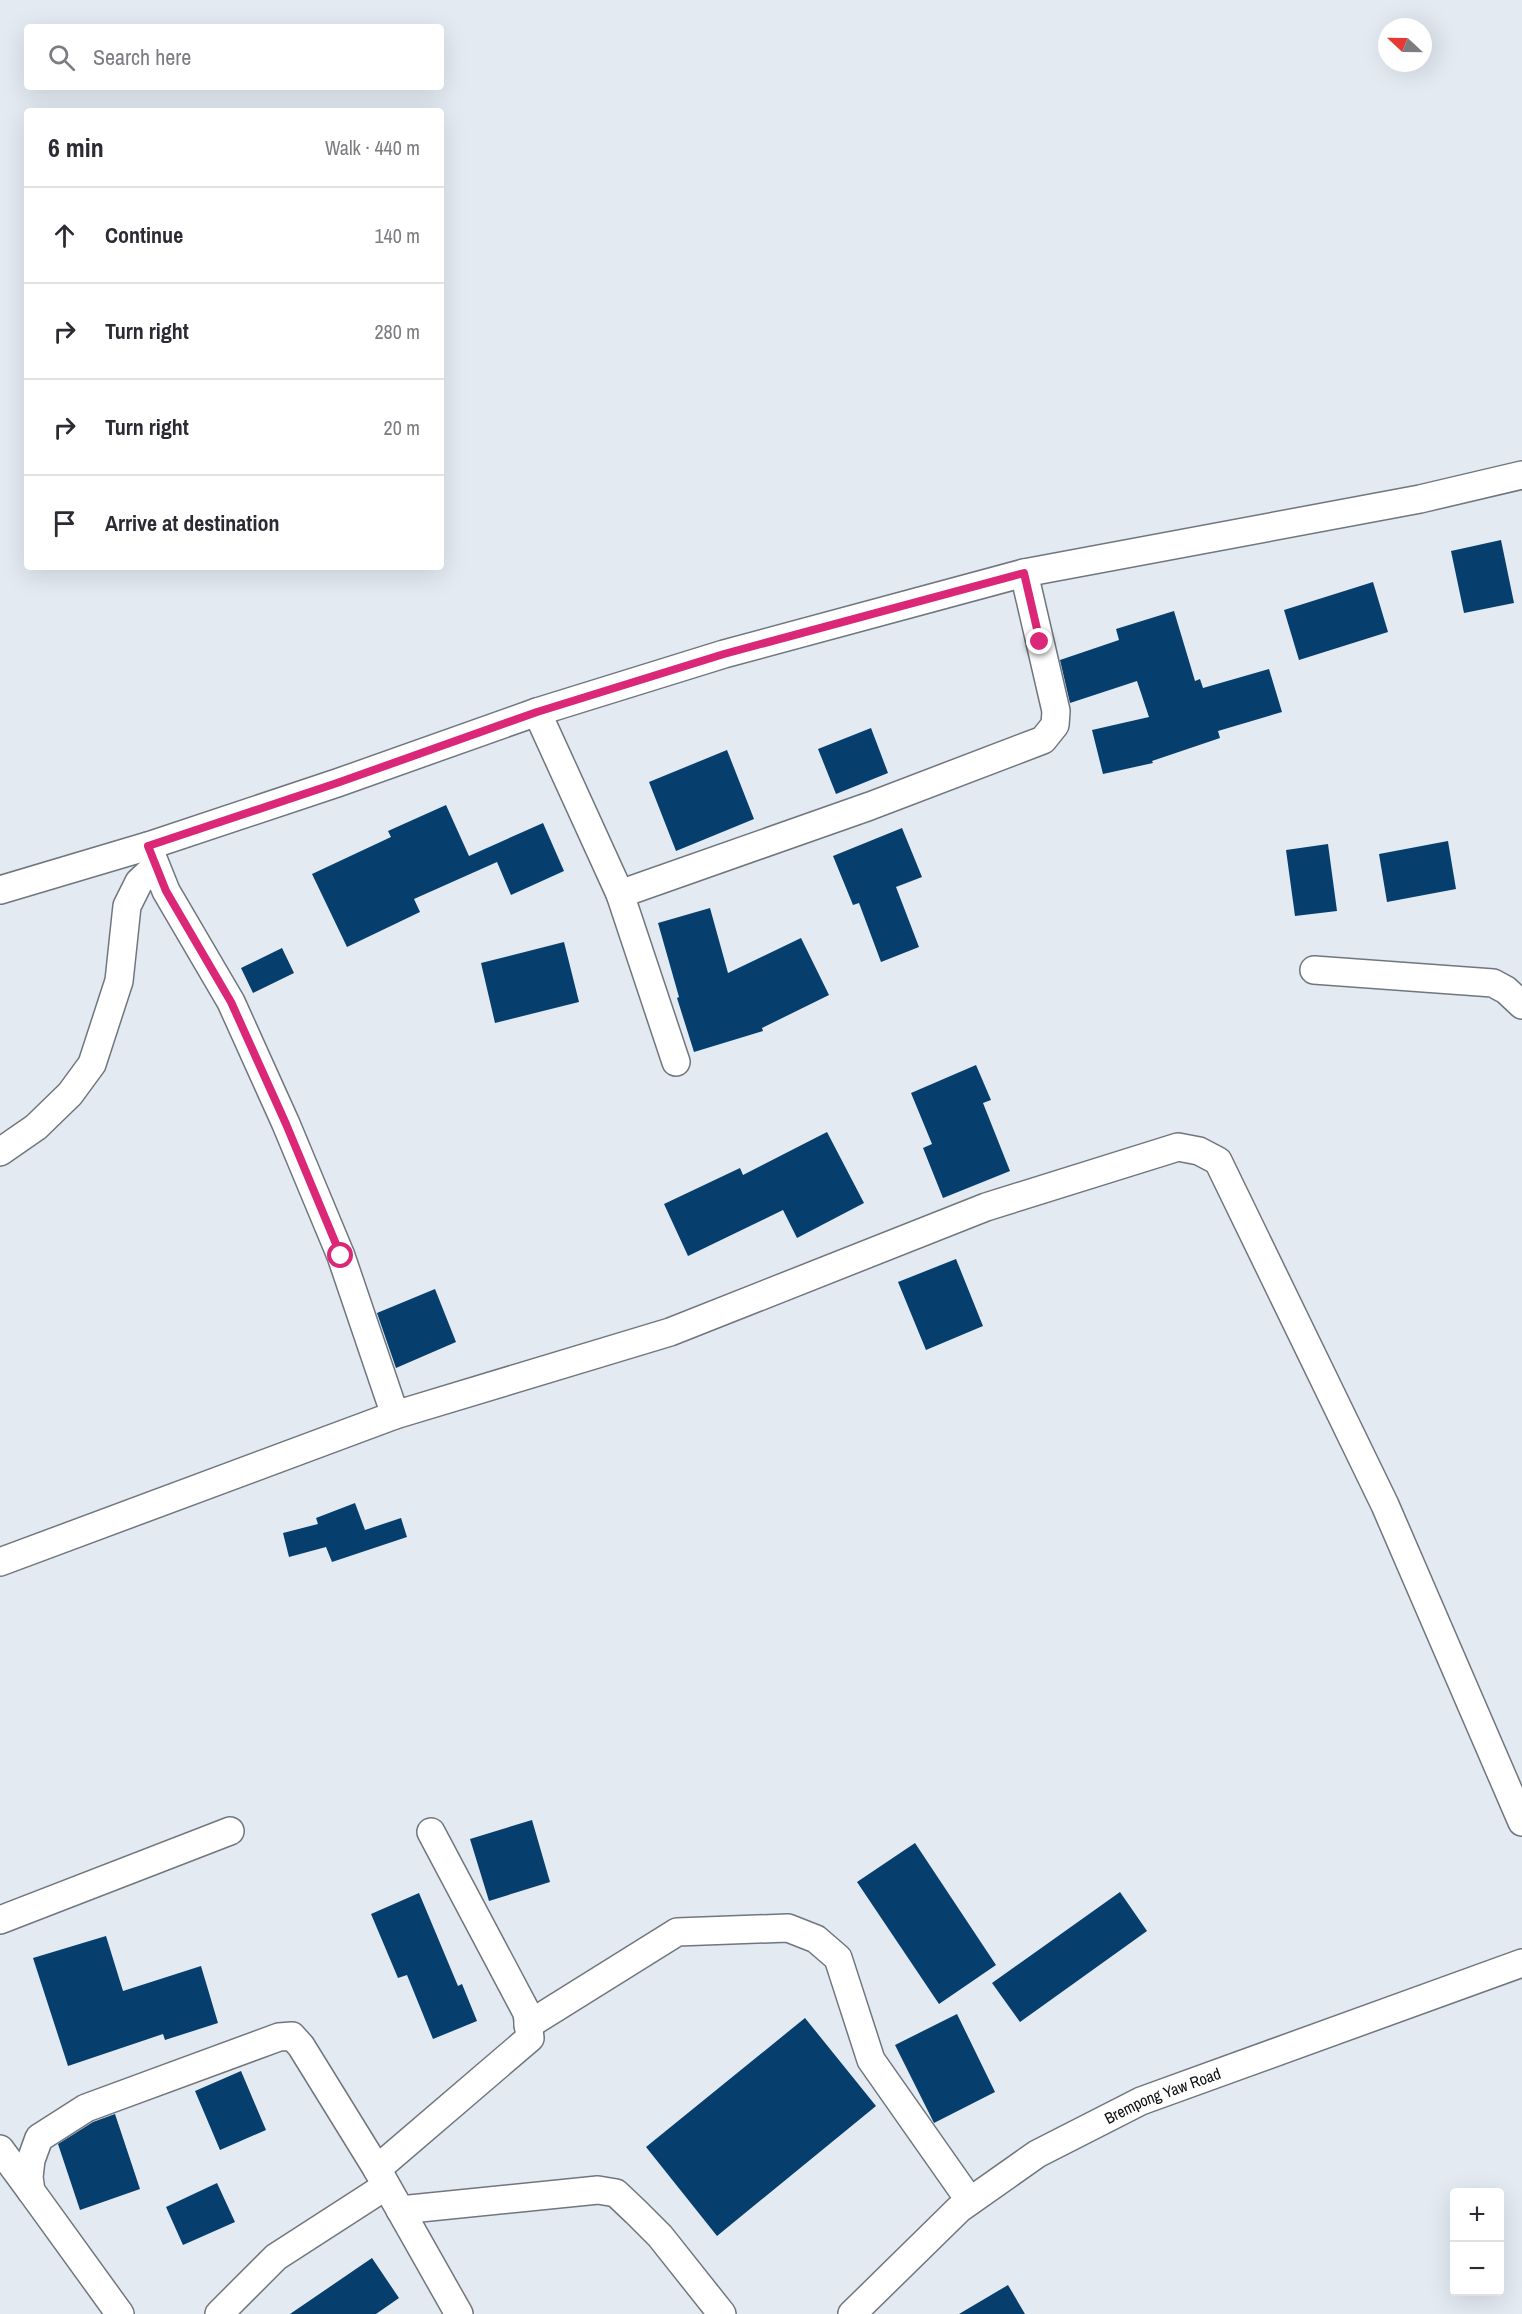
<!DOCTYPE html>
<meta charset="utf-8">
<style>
body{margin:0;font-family:"Archivo Narrow",sans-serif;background:#f2f2f3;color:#2b2b33}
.controls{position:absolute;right:18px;bottom:18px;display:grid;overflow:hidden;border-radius:6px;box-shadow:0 6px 24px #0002}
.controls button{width:54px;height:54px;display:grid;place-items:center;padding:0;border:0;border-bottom:2px solid #e1e1e2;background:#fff;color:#2b2b33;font:30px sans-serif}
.compass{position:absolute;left:1378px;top:18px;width:54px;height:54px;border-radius:50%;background:#fff;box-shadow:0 6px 24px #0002;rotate:292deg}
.stop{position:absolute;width:18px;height:18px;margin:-14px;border:4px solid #db2777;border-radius:50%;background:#fff}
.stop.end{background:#db2777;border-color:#fff;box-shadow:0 2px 6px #0008}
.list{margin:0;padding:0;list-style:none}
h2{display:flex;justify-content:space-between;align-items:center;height:78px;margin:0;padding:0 24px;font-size:26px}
h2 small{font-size:20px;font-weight:400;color:#7c7c81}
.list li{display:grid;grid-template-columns:39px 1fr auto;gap:18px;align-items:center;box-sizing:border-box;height:96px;padding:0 24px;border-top:2px solid #e1e1e2}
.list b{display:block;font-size:22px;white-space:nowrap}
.list em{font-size:20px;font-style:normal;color:#7c7c81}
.icon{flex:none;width:33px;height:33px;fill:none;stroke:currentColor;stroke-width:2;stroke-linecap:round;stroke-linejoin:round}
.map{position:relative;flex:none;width:1522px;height:2314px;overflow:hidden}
.search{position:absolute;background:#fff;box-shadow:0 6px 24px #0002;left:24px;top:24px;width:420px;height:66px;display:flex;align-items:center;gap:15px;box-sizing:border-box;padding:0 21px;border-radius:6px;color:#7c7c81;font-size:22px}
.panel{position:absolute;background:#fff;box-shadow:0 6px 24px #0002;left:24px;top:108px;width:420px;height:462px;border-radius:6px}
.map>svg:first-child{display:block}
.building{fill:#063f6d}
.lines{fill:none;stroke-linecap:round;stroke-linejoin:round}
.minor-casing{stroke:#70767d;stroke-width:30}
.minor{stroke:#fff;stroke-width:27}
.route{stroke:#db2777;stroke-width:8}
.labels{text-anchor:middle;stroke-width:6;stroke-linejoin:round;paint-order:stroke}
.street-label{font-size:16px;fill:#0c0e10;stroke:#e3eaf2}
</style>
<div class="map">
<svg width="1522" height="2314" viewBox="0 0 1522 2314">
<rect width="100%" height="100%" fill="#e3eaf2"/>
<!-- building -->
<path class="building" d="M1501 540 1514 603 1464 613 1451 551Z
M1373 582 1388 632 1299 660 1284 610Z
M1174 611 1195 681 1200 679 1203 688 1269 669 1282 712 1218 731 1220 738 1152 761 1153 763 1103 774 1092 730 1149 717 1137 681 1070 703 1060 660 1119 640 1116 629Z
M871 728 888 773 836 794 818 749Z
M727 750 754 819 676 851 649 782Z
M446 805 469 856 543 823 564 871 511 895 497 862 414 899 420 912 347 947 312 874 391 837 388 831Z
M902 828 922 877 896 887 919 947 881 962 859 903 853 905 833 856Z
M1448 841 1456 889 1387 902 1379 854Z
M1328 844 1337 911 1295 916 1286 850Z
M710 908 728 973 801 938 829 995 762 1028 763 1031 694 1052 677 998 679 997 658 923Z
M564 942 579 1002 495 1023 481 963Z
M282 948 294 973 253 993 241 968Z
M976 1065 991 1100 983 1103 1010 1171 943 1198 923 1148 932 1144 911 1093Z
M827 1132 864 1203 797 1238 783 1210 688 1256 664 1204 740 1168 743 1175Z
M956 1259 983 1326 926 1350 898 1282Z
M435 1289 456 1342 396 1368 377 1313Z
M355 1503 365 1530 401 1518 407 1537 332 1562 326 1547 289 1557 283 1533 318 1524 316 1518Z
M532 1820 550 1882 489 1901 470 1839Z
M915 1843 996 1965 939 2004 857 1882Z
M1120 1892 1147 1931 1020 2022 992 1983Z
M419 1893 458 1986 462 1984 477 2021 433 2039 407 1975 398 1978 371 1914Z
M106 1936 123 1991 201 1966 218 2023 165 2040 163 2034 68 2066 33 1958Z
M957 2014 995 2092 934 2123 895 2045Z
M805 2018 876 2106 717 2236 646 2147Z
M241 2071 266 2130 220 2150 195 2091Z
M115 2114 140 2189 80 2210 58 2144 93 2122Z
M217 2183 235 2222 183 2245 166 2207Z
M372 2258 399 2298 376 2314H290Z
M1008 2285 1025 2314H959Z"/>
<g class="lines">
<defs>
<g id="minor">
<path d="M1522 475 1420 499 1024 573 724 654 537 712 337 783 148 846 166 891 231 1002 286 1124 341 1256 395 1415 670 1332 986 1207 1178 1147 1199 1151 1218 1161 1385 1505 1522 1822"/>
<path d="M537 712 620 894 676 1062"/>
<path d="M0 890 148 846"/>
<path d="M620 894 870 806 1043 740 1055 725 1056 711 1024 573"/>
<path d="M1314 970 1493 983 1506 990 1522 1005"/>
<path d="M0 1152 36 1127 70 1094 92 1064 119 981 127 906 139 882 155 867"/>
<path d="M0 1562 395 1415"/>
<path d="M0 1920 230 1831"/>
<path d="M528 2025 677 1932 788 1928 816 1939 838 1958 871 2060 970 2201"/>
<path d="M0 2149 31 2191"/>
<path d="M377 2169 530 2038 527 2013 431 1832"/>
<path d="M400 2210 598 2190 616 2193 636 2212 660 2236 722 2314"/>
<path d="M120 2314 31 2191 29 2177 31 2160 39 2138 86 2108 279 2037 292 2036 301 2046 377 2169 459 2314"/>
<path d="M219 2314 276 2257 386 2186"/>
<path id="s1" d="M852 2314 959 2209 1037 2154 1141 2101 1522 1963"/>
</g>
</defs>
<!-- minor casing -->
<use href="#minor" class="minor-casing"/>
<!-- minor -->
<use href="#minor" class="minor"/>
</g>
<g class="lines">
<!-- route -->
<path class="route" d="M341 1256 286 1124 231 1002 166 891 148 846 337 783 537 712 724 654 1024 573 1040 642"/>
</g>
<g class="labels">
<!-- street labels -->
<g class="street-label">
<text dy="6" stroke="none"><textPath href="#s1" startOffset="384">Brempong Yaw Road</textPath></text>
</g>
</g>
</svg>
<div class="controls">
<button>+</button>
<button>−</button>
</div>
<svg class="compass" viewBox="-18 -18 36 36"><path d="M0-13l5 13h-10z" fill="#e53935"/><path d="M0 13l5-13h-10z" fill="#7c7c81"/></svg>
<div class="stop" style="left:341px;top:1256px"></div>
<div class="stop end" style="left:1040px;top:642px"></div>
<div class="search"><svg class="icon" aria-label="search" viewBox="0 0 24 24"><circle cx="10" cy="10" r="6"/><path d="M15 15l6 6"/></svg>Search here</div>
<section class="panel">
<h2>6 min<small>Walk · 440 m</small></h2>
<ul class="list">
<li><svg class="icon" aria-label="ahead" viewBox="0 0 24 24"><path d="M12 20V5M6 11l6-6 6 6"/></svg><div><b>Continue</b></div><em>140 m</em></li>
<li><svg class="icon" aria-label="right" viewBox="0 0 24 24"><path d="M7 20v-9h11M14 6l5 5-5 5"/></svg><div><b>Turn right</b></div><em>280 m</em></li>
<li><svg class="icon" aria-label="right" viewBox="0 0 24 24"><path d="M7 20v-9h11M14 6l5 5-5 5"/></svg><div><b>Turn right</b></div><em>20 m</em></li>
<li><svg class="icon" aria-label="arrive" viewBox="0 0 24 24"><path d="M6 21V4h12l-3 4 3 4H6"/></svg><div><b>Arrive at destination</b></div></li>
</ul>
</section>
</div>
